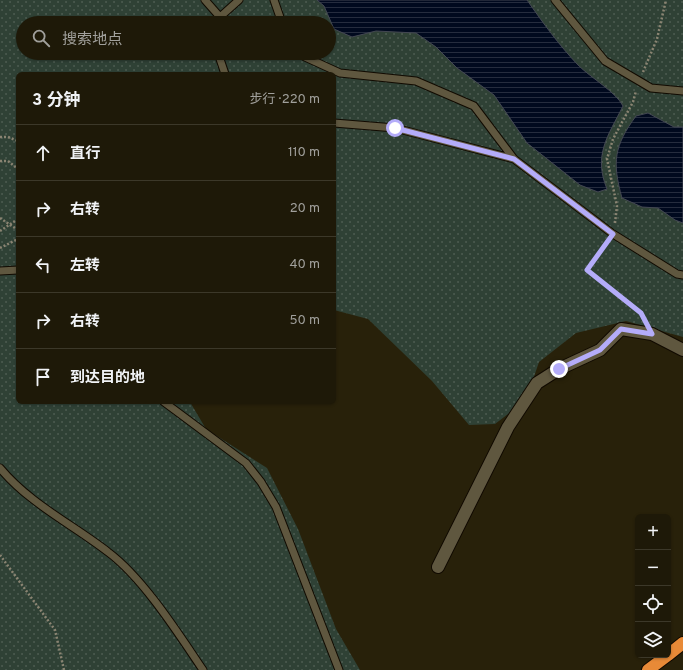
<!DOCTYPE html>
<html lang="zh">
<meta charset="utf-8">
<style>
body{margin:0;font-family:Overpass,"Noto Sans SC",sans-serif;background:#2b2616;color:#f1f3f6}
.controls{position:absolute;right:12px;bottom:12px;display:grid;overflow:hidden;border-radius:6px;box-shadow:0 1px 3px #0004}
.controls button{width:36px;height:36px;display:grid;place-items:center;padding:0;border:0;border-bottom:1px solid #3c3829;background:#1e1908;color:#f1f3f6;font:20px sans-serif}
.stop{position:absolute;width:12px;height:12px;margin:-9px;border:3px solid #b4acf9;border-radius:50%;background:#fff}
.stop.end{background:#b4acf9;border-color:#fff;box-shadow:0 1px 4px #0008}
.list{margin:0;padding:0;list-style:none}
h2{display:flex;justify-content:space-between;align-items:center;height:52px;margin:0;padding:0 16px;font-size:17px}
h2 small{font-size:13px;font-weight:400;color:#a1a09c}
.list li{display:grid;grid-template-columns:26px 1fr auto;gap:12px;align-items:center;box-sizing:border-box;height:56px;padding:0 16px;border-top:1px solid #3c3829}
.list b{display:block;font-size:15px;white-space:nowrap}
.list em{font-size:13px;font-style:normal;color:#a1a09c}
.icon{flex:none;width:22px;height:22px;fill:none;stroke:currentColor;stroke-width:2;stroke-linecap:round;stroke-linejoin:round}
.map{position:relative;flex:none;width:683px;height:670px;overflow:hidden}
.search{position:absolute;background:#1e1908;box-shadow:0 1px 3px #0004;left:16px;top:16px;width:320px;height:44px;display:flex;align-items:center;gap:10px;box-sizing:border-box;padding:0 14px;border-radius:22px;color:#a1a09c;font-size:15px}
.panel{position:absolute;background:#1e1908;box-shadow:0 1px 3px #0004;left:16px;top:72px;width:320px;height:332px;border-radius:6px}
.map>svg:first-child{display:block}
.park{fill:url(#park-dots);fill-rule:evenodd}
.water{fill:url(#water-rules);stroke:#434752}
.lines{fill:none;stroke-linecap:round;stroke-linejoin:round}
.lane-casing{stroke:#110a00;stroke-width:9}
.street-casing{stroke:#110a00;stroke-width:14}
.highway-casing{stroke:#110a00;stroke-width:14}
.path{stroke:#8a8472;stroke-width:2.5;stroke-dasharray:2 2;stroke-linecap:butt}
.lane{stroke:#5f573f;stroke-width:7}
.street{stroke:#5f573f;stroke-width:12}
.highway{stroke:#e88a37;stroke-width:12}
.route{stroke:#b4acf9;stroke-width:5}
</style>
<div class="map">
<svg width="683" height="670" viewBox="0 0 683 670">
<defs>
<pattern id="park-dots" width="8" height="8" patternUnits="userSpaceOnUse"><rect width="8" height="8" fill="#2f4135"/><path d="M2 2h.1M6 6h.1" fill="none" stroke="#4d5c51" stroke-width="1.8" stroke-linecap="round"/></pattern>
<pattern id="water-rules" width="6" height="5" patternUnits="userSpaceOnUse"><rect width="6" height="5" fill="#00091e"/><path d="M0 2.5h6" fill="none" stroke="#252c3e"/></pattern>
</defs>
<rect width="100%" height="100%" fill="#28210a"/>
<!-- park -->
<path class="park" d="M0 0H683V337L626 321 576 333 539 362 526 400 495 424 469 425 432 381 368 319 334 310V74H18V402H190L206 429 267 468 298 529 336 629 360 670H0ZM23 23H329V53H23Z"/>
<!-- water -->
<path class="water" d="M317 0H527C543 23 559 45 578 65 591 78 616 92 623 106 608 136 593 155 607 189L598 192 580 185 527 143 494 95 457 68 436 47 416 33 376 31 352 37 334 29 324 6Z
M648 113 674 127H683V223L675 220 658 208 642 207 622 198C612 162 614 146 636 116Z"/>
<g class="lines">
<defs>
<path id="lane" d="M205 0 220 17 219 23
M274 0 282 23
M555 0 605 61 651 88 683 91
M220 17 239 0
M218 53 225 74
M302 53 305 57 340 73 416 81 474 106 514 159 613 234 677 274 683 275
M334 123 395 128 514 159
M0 271 18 270
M164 402 246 463 261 482 276 507 339 670
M0 468C30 504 72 524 108 552 143 578 178 633 203 670"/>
<path id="street" d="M438 567 508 427 537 383 559 369 600 350 621 329 652 334 683 350"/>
<path id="highway" d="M668 655 683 643
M648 670 668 655"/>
</defs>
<!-- lane casing -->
<use href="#lane" class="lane-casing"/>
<!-- street casing -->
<use href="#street" class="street-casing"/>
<!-- highway casing -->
<use href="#highway" class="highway-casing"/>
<!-- path -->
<path class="path" d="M643 72 657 39 666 0
M0 137H8L18 141
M0 161H8L18 169
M0 218 18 230
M615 223 617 206 607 159 613 139 633 102 636 91
M0 231 18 219
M607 242 587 270 641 313 644 320
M0 248 18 239
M0 555 55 630 64 670"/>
<!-- lane -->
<use href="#lane" class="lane"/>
<!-- street -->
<use href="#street" class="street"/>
<!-- highway -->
<use href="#highway" class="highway"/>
</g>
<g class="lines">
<!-- route -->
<path class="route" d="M395 128 514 159 613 234 587 270 641 313 652 334 621 329 600 350 559 369"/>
</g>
</svg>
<div class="controls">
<button>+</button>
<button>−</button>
<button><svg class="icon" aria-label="locate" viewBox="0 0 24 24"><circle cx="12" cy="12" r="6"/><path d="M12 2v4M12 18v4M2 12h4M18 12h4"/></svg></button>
<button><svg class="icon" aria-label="layers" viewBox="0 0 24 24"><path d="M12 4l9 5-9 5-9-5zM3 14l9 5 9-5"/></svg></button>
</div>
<div class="stop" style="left:395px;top:128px"></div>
<div class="stop end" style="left:559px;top:369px"></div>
<div class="search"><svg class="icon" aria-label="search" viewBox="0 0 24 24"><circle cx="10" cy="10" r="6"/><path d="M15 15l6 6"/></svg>搜索地点</div>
<section class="panel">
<h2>3 分钟<small>步行 · 220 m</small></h2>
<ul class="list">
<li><svg class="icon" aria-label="ahead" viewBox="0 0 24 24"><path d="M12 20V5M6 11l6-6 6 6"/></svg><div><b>直行</b></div><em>110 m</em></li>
<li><svg class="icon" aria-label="right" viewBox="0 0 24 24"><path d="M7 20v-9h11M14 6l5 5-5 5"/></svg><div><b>右转</b></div><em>20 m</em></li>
<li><svg class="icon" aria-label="left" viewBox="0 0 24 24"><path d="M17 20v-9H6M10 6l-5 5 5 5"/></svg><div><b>左转</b></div><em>40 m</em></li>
<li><svg class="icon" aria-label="right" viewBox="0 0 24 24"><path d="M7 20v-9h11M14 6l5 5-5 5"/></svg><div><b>右转</b></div><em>50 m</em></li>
<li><svg class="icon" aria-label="arrive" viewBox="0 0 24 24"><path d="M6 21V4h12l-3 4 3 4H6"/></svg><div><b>到达目的地</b></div></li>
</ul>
</section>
</div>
